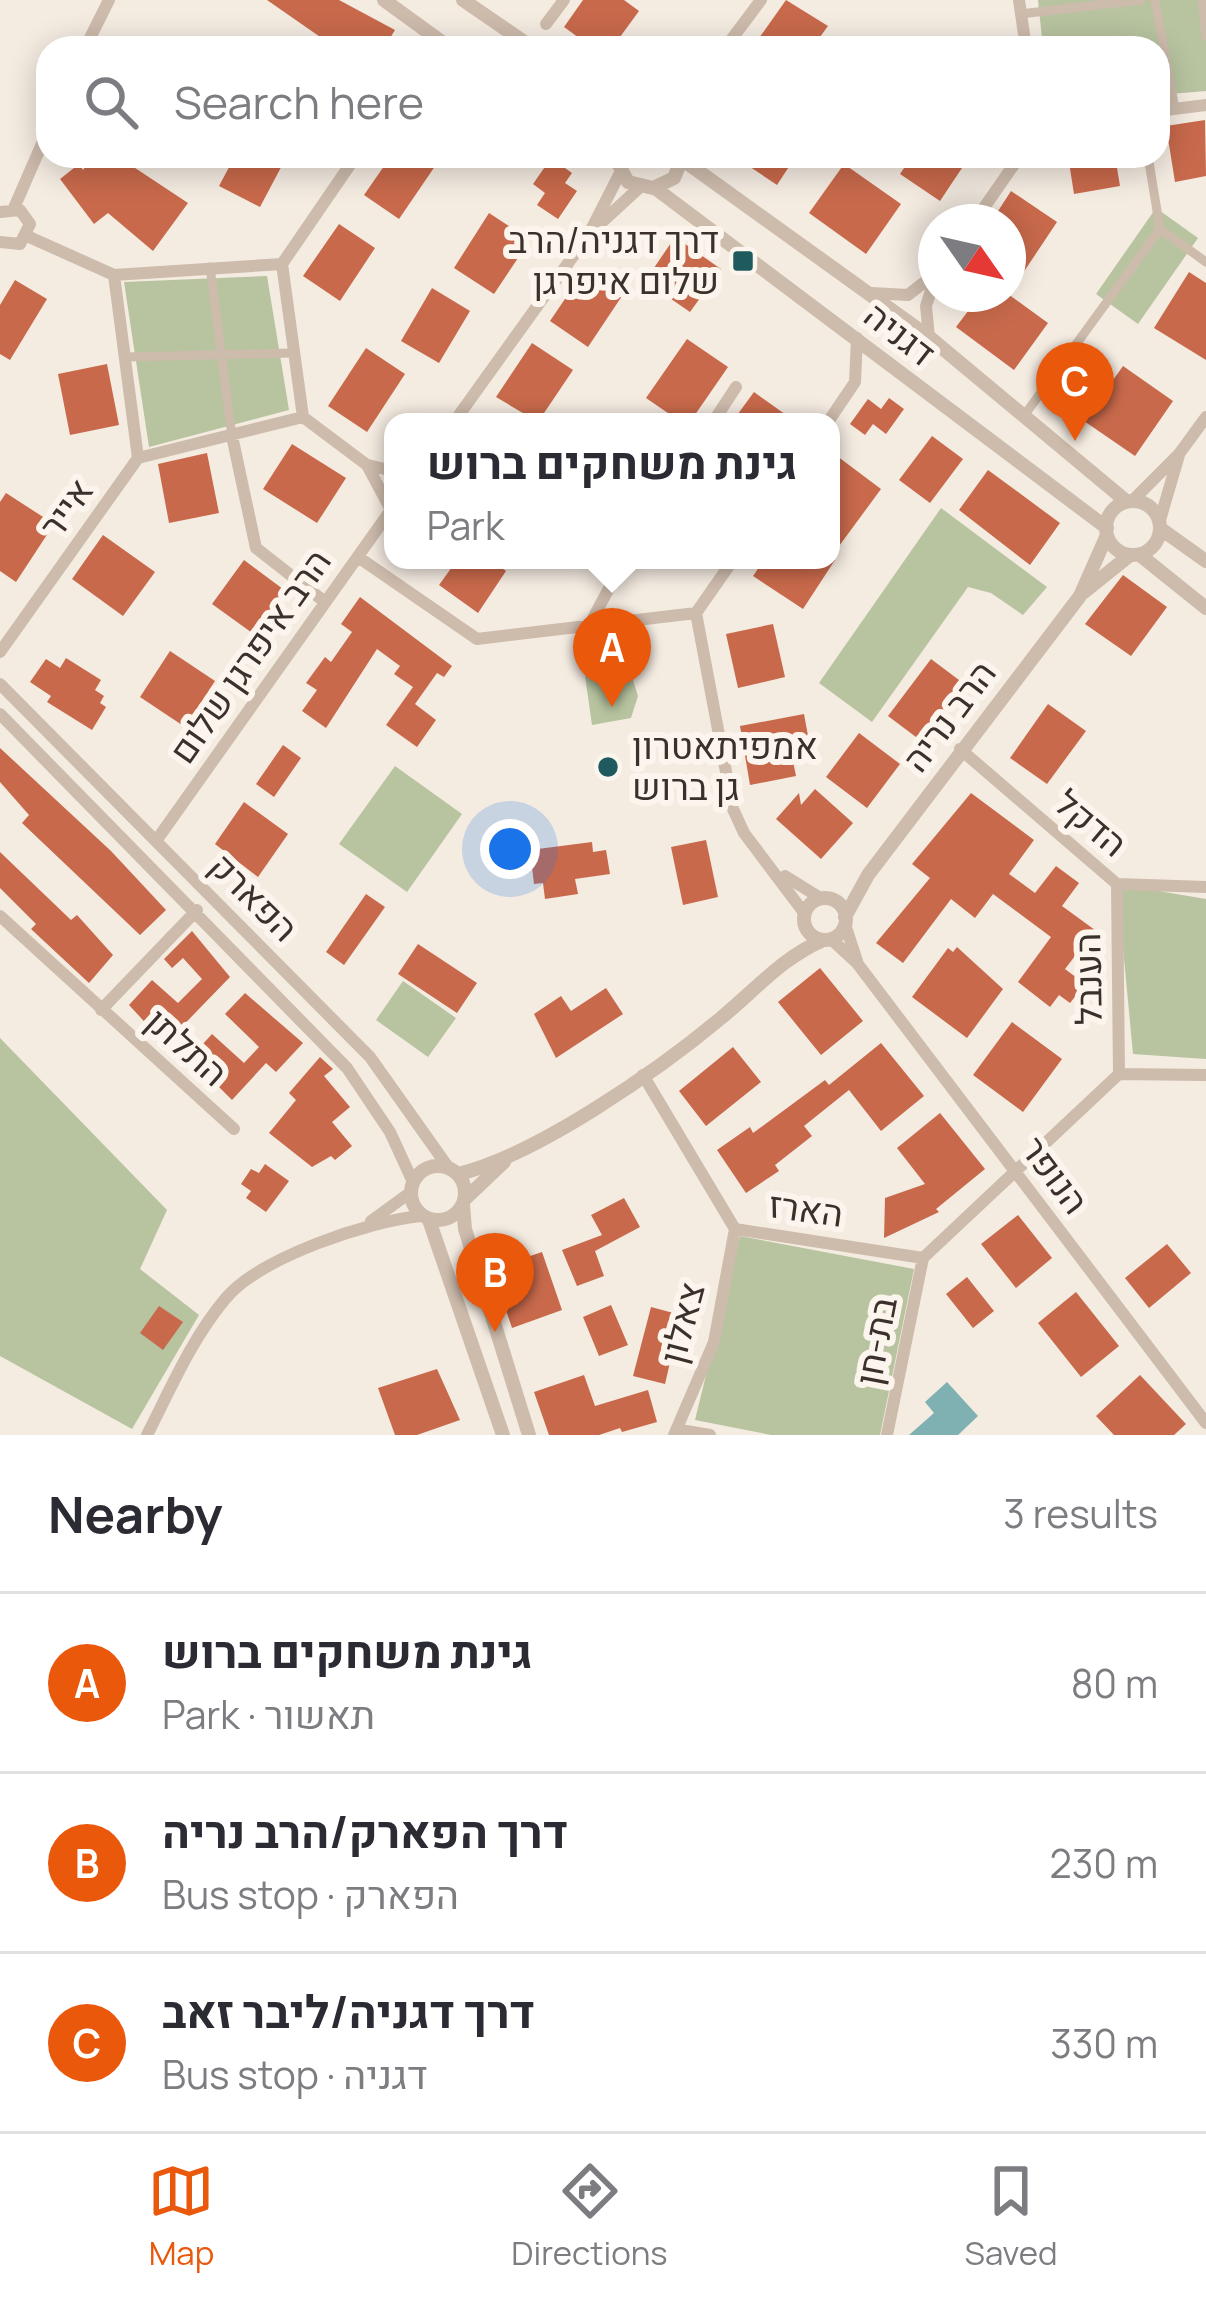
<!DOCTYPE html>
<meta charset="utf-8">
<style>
body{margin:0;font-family:Manrope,Heebo,sans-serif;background:#f2f2f3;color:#2b2b33}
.compass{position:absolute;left:918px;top:204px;width:108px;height:108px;border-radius:50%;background:#fff;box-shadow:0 6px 30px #0003;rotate:124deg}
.you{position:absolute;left:510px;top:849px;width:42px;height:42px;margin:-30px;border:9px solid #fff;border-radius:50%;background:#1a73e8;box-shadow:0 0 0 18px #1a73e833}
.badge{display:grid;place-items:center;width:78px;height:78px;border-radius:50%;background:#ea580c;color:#fff;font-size:39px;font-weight:700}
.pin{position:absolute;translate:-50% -99px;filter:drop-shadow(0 3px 6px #0008)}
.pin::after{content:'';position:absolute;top:63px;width:42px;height:36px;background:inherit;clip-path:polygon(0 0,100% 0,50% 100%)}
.popup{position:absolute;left:384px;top:413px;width:456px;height:156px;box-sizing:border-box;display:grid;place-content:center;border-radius:24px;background:#fff;filter:drop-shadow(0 3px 9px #0005);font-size:39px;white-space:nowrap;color:#7c7c81}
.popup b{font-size:45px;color:#2b2b33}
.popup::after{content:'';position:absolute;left:50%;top:100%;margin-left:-24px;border:24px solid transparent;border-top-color:#fff}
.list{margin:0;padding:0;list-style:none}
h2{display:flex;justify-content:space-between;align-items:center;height:156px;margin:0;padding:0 48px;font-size:51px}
h2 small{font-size:39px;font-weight:400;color:#7c7c81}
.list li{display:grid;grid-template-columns:78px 1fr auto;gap:36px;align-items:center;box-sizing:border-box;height:180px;padding:0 48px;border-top:3px solid #e1e1e2}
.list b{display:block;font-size:45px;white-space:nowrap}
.list p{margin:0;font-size:39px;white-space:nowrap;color:#7c7c81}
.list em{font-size:39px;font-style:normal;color:#7c7c81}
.icon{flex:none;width:66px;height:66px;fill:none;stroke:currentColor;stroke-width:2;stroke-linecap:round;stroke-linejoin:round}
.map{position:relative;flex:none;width:1206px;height:1435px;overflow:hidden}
.search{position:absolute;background:#fff;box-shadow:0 6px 30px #0003;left:36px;right:36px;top:36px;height:132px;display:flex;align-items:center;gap:30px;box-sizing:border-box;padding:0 42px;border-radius:36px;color:#7c7c81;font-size:45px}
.sheet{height:696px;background:#fff}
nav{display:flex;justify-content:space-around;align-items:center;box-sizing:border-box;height:168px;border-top:3px solid #e1e1e2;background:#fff;font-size:33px;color:#7c7c81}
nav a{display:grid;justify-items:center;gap:6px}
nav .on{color:#ea580c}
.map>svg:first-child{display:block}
.green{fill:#b8c4a0}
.water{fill:#7fb0b2}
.building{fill:#c8694b}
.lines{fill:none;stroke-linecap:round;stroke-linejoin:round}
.pedestrian{stroke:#cdbbac;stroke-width:9}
.minor{stroke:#cdbbac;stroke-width:12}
.tertiary{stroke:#cdbbac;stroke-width:14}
.poi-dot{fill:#1f5a5e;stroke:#fbf5ee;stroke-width:4.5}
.labels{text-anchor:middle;stroke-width:12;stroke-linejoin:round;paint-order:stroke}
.poi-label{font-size:36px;fill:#3b302b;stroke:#fbf5ee;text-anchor:end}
.street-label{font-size:36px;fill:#3b302b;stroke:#fbf5ee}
</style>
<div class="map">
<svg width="1206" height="1435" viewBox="0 0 1206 1435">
<rect width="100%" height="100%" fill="#f4ebe1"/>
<!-- green -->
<path class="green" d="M1038 0H1206V91L1158 95V48H1043Z
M1156 208 1198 238 1138 324 1096 294Z
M267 276 289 410 149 447 124 282Z
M941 508 1047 587 1023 615 991 593 968 587 872 722 819 683Z
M630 671 638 696 631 718 592 725 585 676Z
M395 766 462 814 407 892 339 844Z
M1117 884 1206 899V1059L1133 1054Z
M403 981 456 1018 428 1057 376 1020Z
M0 1038 167 1210 140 1269 199 1315 132 1429 0 1356Z
M740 1236 914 1269 880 1435H771L695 1420Z"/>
<!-- water -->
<path class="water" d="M947 1382 978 1416 958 1435H909L934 1413 925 1402Z"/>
<!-- building -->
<path class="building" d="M267 0H339L395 30 384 48H336Z
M583 0H624L639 11 612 48H593L564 27Z
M786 0 828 26 812 48H752Z
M1205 120 1206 176 1175 182 1166 126Z
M93 156H117L188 203 153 251 108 213 94 224 60 179 79 164 83 170Z
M235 156H287L260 207 219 186Z
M391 156H442L399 219 364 195Z
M734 156H796L777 185Z
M912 156H970L940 201 900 174Z
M1068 156H1115L1120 186 1074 194Z
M551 158 572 173 565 183 577 191 558 219 537 205 545 193 533 184Z
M844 164 901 204 866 254 809 213Z
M1011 191 1057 222 1023 273 1008 263V222H991Z
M489 213 530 240 494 294 454 268Z
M339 224 375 248 340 301 303 276Z
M675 237 721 269 690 312 645 281Z
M586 268 624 293 588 347 550 321Z
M1189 272 1206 283V360L1154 328Z
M15 280 47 299 10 360 0 354V305Z
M432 288 470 311 439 363 401 341Z
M981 294H1008L1048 323 1014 370 956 327Z
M687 339 728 367 690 422H681L646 398Z
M532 343 573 370 538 422 496 397Z
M366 348 405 374 367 432 328 406Z
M107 364 119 425 70 435 58 374Z
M1123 366 1173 401 1135 456 1084 421Z
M754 392 796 422H732Z
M889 398 904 409 886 434 873 424 865 435 850 424 868 399 881 409Z
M932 436 963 459 930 503 899 480Z
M292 444 346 478 317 523 263 489Z
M207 453 219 513 169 523 158 464Z
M837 456 881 489 831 557V464Z
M988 470 1060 523 1030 565 959 510Z
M6 493 54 524 16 582 0 571V502Z
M103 535 155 572 123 616 72 579Z
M244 560 287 592 255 635 212 604Z
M457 560H491L506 571 478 613 439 585Z
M764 560H835L803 609 753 576Z
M1123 575 1167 607 1131 656 1085 624Z
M360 597 452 666 444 677 437 673 415 704 436 720 417 747 386 725 413 687 394 674 400 666 377 649 326 728 302 711 317 690 306 683 325 657 331 662 352 632 341 624Z
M773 624 785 677 738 688 726 634Z
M170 651 215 681 185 727 140 697Z
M66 658 101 680 95 690 104 696 100 703 106 707 92 730 47 702 51 696 30 682 46 659 60 668Z
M931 659 963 683 920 740 888 716Z
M1048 704 1086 731 1047 784 1010 758Z
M804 714 811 752 792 756 796 776 750 785 740 726Z
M859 733 900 764 867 808 826 777Z
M283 745 301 758 274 797 256 784Z
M0 748 111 851 166 910 140 935 22 823 29 815 0 782Z
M815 789 853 823 821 859 776 819 799 793 801 805Z
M971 793 1034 840 1009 874 1035 893 1056 866 1079 883 1062 906 1095 930 1065 969 1085 984 1070 1003 1059 995 1050 1007 1018 982 1051 937 993 894 975 918 951 899 903 963 876 943 930 878 912 864Z
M244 802 288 834 258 877 215 844Z
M706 840 718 897 683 905 671 847Z
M592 842 593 852 606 850 610 874 575 879 578 894 545 899 543 883 534 884 530 850Z
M0 852 71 920 77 915 113 955 89 983 31 929 36 924 0 888Z
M366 894 385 907 344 965 326 952Z
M192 931 230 977 165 1044 129 1005 152 980 178 1003 202 979 183 958 172 968 164 959Z
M418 944 477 983 457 1013 398 974Z
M957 947 1003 989 967 1038 912 997 948 948 953 952Z
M820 968 863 1021 821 1055 778 1002Z
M606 988 623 1014 556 1058 534 1014 561 996 571 1011Z
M245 993 303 1043 276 1072 266 1063 232 1100 190 1058 212 1034 244 1063 259 1047 225 1014Z
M1012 1022 1062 1059 1023 1112 973 1075Z
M881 1043 924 1096 881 1131 849 1090 804 1126 812 1136 775 1165 779 1171 746 1193 717 1150 750 1127 753 1133 825 1080 829 1085Z
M733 1047 761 1082 706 1126 679 1091Z
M320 1057 333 1069 324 1076 350 1107 332 1122 352 1146 335 1160 331 1156 312 1167 269 1133 296 1100 289 1093Z
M940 1113 985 1169 936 1209 939 1212 884 1238 885 1198 925 1184 897 1148Z
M265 1164 289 1181 266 1212 246 1198 251 1191 241 1184 251 1169 259 1173Z
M624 1198 640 1227 595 1251 604 1276 577 1286 562 1250 602 1235 591 1215Z
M1018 1215 1052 1258 1016 1288 981 1244Z
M1167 1244 1191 1273 1149 1308 1125 1278Z
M542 1252 562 1310 512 1328 492 1269Z
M967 1277 994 1311 973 1328 946 1294Z
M1076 1292 1119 1346 1081 1377 1038 1323Z
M611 1305 628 1345 599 1356 583 1317Z
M159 1306 183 1322 163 1350 140 1333Z
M651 1307 681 1315 665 1384 633 1376Z
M437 1369 460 1420 417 1435H395L378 1388Z
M584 1375 595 1406 648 1390 657 1422 622 1432 620 1428 599 1435H549L534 1392Z
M1140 1375 1186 1424 1174 1435H1114L1096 1416Z"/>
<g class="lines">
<!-- pedestrian -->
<path class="pedestrian" d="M1155 0 1175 109
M1202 0 1206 36
M1020 14 1141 0
M1148 156 1160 229
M210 267 232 436
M125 357 291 353
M1026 413 1160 229 1206 262"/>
<!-- minor -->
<path class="minor" d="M1019 0 1026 48
M546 24 564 0
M85 48 109 0
M725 48 761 0
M1158 111 1206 105
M14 208 48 130
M0 212 20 210 30 224 20 244 0 242
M974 222 1020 156
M592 228 620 173
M27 236 114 275
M871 293 908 295 936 273
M929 337 926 306 936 275
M303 417 367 465 391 510
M454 422 589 234 640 187
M713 422 736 387
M828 422 855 382 857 338
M232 436 256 548 325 602
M138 458 114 275 282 264
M368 465 393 471
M1133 500 1179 454 1206 417
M1160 520 1179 455
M358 557 477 639 696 613
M696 613 733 809 744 833 805 914
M696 613 733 560
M590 624 624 560
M0 652 138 458 303 417 282 264 356 156
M0 684 370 1057 448 1167
M0 714 347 1068 390 1132 413 1182
M960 749 1117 884 1206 887
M156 841 393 507
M785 876 822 899
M1117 884 1119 1074
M0 916 234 1129
M845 924 857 961
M831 939 857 963 1206 1423
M101 1010 197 910
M643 1075 735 1229
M371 1221 411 1192
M735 1229 923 1258
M923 1258 1119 1074 1206 1075
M680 1430 710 1435
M147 1435C171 1388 192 1338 226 1298 261 1257 369 1221 421 1216
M674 1435 714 1342 735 1229
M887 1435 923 1258"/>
<!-- tertiary -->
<path class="tertiary" d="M384 0 450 48
M463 0 533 48
M614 156 628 182 653 188 674 178 683 156
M683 160 929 337 1126 501
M655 188 1107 528
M1106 528a27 27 0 1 1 54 0a27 27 0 1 1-54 0Z
M1161 529 1206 561
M1140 555 1206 608
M1084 592 1130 555
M804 919a21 21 0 1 1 42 0a21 21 0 1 1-42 0Z
M845 917 868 875 1080 596 1107 535
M411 1193a27 27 0 1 1 54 0a27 27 0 1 1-54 0Z
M458 1174C535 1156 659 1070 721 1018 755 990 782 958 823 940
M465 1199 504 1162
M463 1205 465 1229 529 1435
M429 1220 503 1435"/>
</g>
<!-- markers -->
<g class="poi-dot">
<rect x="731" y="249" width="24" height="24" rx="6"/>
<circle cx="608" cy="767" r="12"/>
</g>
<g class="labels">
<!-- poi labels -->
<g class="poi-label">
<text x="719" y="253">דרך דגניה/הרב<tspan x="719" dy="41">שלום איפרגן</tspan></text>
<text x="632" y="759" text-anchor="start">אמפיתאטרון<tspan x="632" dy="41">גן ברוש</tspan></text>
</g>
<!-- street labels -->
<g class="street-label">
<text transform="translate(900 334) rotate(38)" y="13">דגניה</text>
<text transform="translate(66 508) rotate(-54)" y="13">אייר</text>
<text transform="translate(250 656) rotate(-55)" y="13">הרב איפרגן שלום</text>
<text transform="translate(949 716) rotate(-53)" y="13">הרב נריה</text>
<text transform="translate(1091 823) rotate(40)" y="13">הדקל</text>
<text transform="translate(254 897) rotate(45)" y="13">הפארק</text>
<text transform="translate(1088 979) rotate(-91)" y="13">הענבל</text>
<text transform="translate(187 1047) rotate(42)" y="13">התלתן</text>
<text transform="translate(1055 1175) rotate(53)" y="13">הנופר</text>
<text transform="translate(806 1209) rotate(8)" y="13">הארז</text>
<text transform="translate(682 1323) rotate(-75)" y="13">צאלון</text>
<text transform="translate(876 1341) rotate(-79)" y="13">בת-חן</text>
</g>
</g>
</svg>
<svg class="compass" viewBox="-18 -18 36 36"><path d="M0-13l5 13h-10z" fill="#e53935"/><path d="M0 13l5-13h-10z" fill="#7c7c81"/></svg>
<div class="you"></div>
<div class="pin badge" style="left:612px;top:707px">A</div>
<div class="popup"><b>גינת משחקים ברוש</b>Park</div>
<div class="pin badge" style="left:495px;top:1332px">B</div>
<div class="pin badge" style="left:1075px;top:441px">C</div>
<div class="search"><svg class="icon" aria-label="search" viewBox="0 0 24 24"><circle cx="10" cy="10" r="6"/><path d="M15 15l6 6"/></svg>Search here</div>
</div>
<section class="sheet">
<h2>Nearby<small>3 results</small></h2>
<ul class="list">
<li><span class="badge">A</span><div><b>גינת משחקים ברוש</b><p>Park · תאשור</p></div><em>80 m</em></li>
<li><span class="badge">B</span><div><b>דרך הפארק/הרב נריה</b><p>Bus stop · הפארק</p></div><em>230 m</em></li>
<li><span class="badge">C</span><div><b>דרך דגניה/ליבר זאב</b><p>Bus stop · דגניה</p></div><em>330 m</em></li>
</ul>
</section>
<nav>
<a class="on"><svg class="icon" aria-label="map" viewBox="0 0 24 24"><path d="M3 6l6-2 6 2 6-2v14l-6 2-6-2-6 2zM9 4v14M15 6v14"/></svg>Map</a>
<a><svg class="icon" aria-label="directions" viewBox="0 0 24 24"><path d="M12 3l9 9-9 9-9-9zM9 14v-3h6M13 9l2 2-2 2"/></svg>Directions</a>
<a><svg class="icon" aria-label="saved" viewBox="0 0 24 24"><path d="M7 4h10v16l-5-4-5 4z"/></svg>Saved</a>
</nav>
